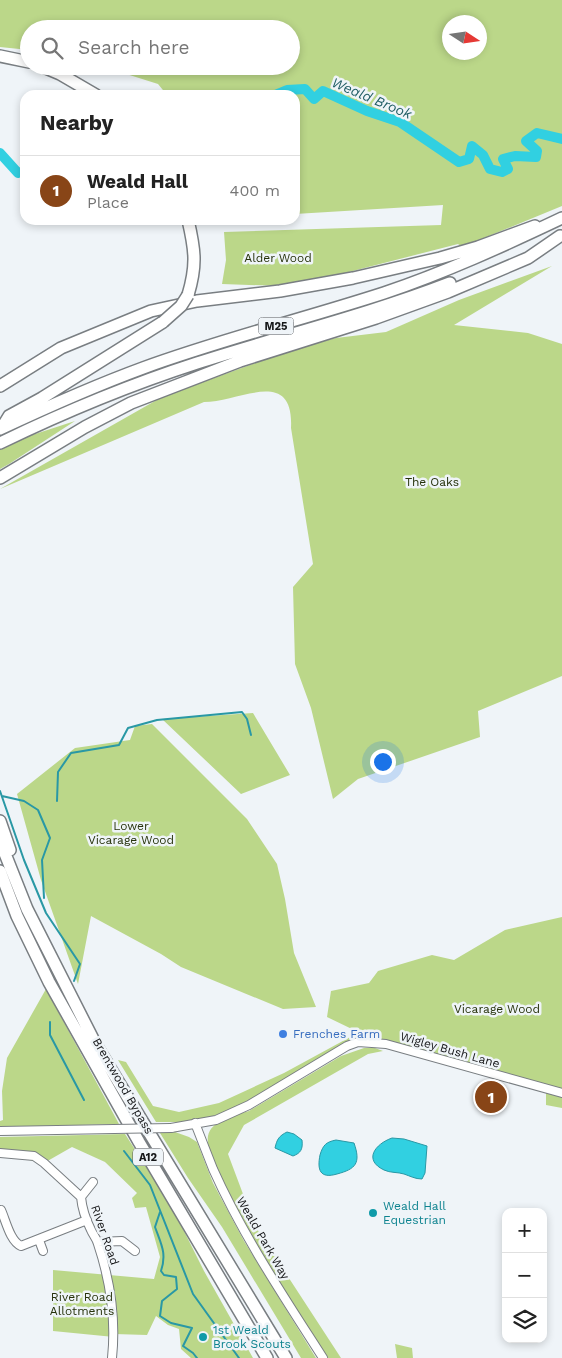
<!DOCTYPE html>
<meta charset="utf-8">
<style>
body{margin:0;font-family:"Work Sans",sans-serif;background:#f2f2f2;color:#222}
.controls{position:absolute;right:15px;bottom:15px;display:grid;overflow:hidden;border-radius:10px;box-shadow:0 2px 8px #0003}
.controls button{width:45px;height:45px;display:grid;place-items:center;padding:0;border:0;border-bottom:1px solid #e0e0e0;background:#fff;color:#222;font:25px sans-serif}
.compass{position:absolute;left:442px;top:15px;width:45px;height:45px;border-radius:50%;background:#fff;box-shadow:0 2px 8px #0003;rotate:102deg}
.you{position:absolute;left:382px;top:761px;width:18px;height:18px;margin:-12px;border:4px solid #fff;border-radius:50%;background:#1a73e8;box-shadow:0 0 0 8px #1a73e833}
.badge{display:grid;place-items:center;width:32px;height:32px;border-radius:50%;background:#884517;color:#fff;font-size:16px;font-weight:700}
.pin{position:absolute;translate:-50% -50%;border:2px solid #fff;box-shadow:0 1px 5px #0006}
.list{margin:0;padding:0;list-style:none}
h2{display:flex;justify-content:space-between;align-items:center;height:65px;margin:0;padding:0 20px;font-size:21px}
h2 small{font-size:16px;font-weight:400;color:#767676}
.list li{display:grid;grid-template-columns:32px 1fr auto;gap:15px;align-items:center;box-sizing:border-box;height:70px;padding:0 20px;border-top:1px solid #e0e0e0}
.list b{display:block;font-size:19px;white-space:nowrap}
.list p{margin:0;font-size:16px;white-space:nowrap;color:#767676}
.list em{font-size:16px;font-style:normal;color:#767676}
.icon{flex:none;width:28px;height:28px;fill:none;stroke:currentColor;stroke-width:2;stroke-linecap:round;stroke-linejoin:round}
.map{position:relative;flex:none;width:562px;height:1358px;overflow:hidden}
.search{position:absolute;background:#fff;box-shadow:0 2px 8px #0003;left:20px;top:20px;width:280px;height:55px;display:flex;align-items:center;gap:12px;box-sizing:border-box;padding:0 18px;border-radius:28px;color:#767676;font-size:19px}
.panel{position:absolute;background:#fff;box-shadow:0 2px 8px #0003;left:20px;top:90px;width:280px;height:135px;border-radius:15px}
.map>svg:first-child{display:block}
.green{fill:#bbd789;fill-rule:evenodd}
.water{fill:#31d0e1;stroke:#2998a5}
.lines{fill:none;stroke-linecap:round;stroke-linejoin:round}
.stream{stroke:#2998a5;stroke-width:2}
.river{stroke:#31d0e1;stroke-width:10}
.minor-casing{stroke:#797e82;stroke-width:10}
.highway-casing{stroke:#797e82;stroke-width:14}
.minor{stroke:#fff;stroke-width:8}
.highway{stroke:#fff;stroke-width:11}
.minor-bridge-casing{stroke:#797e82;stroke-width:10;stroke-linecap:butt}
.highway-bridge-casing{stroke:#797e82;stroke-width:14;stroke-linecap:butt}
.minor-bridge{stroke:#fff;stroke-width:8}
.highway-bridge{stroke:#fff;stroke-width:11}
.shop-dot{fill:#3f7fe0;stroke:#eff4f8;stroke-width:2}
.culture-dot{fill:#0f9aa8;stroke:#eff4f8;stroke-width:2}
.labels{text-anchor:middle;stroke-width:5;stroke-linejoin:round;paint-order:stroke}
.shield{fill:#eff4f8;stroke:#57595c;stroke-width:1}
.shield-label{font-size:11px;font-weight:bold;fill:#161719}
.park-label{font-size:12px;fill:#26320b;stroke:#eff4f8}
.shop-label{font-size:12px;fill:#366cbe;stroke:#eff4f8;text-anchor:start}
.street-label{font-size:12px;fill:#161719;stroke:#eff4f8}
.culture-label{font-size:12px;fill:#0d838f;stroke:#eff4f8;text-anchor:start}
.water-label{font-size:14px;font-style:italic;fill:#205d64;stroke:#eff4f8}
</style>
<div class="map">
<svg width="562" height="1358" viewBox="0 0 562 1358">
<rect width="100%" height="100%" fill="#eff4f8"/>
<!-- green -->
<path class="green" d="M0 0H562V206L462 247 458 244 341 274 281 286 222 284 226 260 224 232 441 225 443 205 295 214V95H167L158 84 101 66H291V29H29V50L0 47ZM450 22H480V52H450Z
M552 266 454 325 528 333 562 344V676L478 711 480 737 358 779 333 799 311 708 295 664 293 587 313 564 291 428C294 366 239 402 204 402L0 489 162 397 294 349 336 338 386 332 459 300Z
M75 421 9 464 0 469V450L26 437Z
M253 713 290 775 241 794 162 719Z
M152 724 247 819 277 864 285 899 294 953 316 1007 283 1009 181 967 161 954 91 916 78 984 41 880 17 794 75 748 130 740 135 726Z
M562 917V1108L546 1105V1089L371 1043 356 1031 327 1017 331 991 369 983 378 971 432 955 454 960 505 930Z
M46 989 119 1124 0 1127V1121L3 1120 2 1091 7 1058Z
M352 1036 360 1040 228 1111 210 1117 180 1122H156L118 1060 126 1062 153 1106 179 1112 219 1103 284 1073Z
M364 1048H375L383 1051 368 1054 244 1125 228 1154 255 1226 341 1358H326C311 1337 299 1315 286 1293 269 1265 203 1164 208 1136 211 1120 236 1115 249 1111L341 1056Z
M175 1132 189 1137 197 1142 213 1183 244 1241 316 1358H301L222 1227 188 1178 160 1133Z
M125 1134 172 1207 204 1271 253 1358H191L181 1349 179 1329 168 1325 156 1316 147 1335 114 1334V1337L53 1331V1270L154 1279 160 1257 146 1207 135 1208 132 1198 137 1193 105 1162 72 1147 44 1163 0 1154V1137Z
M395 1344 412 1348 413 1358H397Z"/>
<!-- water -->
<path class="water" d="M287 1132 294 1134 302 1140C303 1149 301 1153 293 1156L275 1148C277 1139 279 1136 287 1132Z
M392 1138 404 1139 427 1146 425 1173 422 1179C415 1179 410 1176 404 1174 398 1172 390 1173 384 1170 363 1160 375 1144 392 1138Z
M336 1140 354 1143C361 1163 356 1169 337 1174 320 1179 317 1170 320 1155 323 1145 326 1142 336 1140Z"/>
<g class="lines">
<!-- stream -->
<path class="stream" d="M0 791 24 860 46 913 80 964 74 981
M2 796 24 801 38 810 50 838 42 860 44 898
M57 801 58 772 71 753 119 745 128 728 157 720 242 712 247 719 251 735
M50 1022V1035L84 1100
M124 1151 150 1185 193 1294 239 1358
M160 1212 155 1227C161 1244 167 1253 161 1271L164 1275 176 1277 177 1289 162 1301 160 1316 171 1323 192 1328 183 1346 193 1353 197 1358"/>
<!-- river -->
<path class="river" d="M275 95 287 90 305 89 314 99 323 91 367 111 400 122 459 162 469 159 472 146 483 155 490 169 502 172 508 169 503 159 515 156 536 157 537 151 526 141 537 133 562 139
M0 153 18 173 25 171"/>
<defs>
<path id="minor" d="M195 1123C201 1138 207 1154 213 1169 243 1236 284 1297 323 1358
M171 1128 216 1120 249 1105 347 1046 358 1042 386 1044 562 1093
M0 1131 114 1129
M0 1153 34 1156 44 1163 81 1197
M93 1182 81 1197C82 1208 86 1220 91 1230 93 1235 97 1239 98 1244 110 1280 116 1320 112 1358
M1 1210C6 1221 10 1241 21 1246L87 1220
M39 1240 43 1251
M98 1242 122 1241 135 1251"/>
<path id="highway" d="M0 56 29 62
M41 66 60 74 96 95
M188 295C197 265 195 250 188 220
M0 386 61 348 151 311 197 301 280 291 353 278 440 258 478 247 535 226
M3 426 9 416 42 398 163 322
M0 429C47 407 94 386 143 368 222 339 304 319 384 293 446 272 503 246 562 218
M0 443C64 412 129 385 197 363 281 336 367 315 450 283
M0 478 85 427 131 403 240 361 376 318 448 292 528 258 560 236
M0 821 10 850
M0 841 27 909 96 1045 286 1358
M0 871 17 916 49 982 139 1142 267 1358"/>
</defs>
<!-- minor casing -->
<use href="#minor" class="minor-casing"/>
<!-- highway casing -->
<use href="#highway" class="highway-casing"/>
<!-- minor -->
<use href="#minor" class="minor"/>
<!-- highway -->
<use href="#highway" class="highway"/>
<defs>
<path id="minor-bridge" d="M114 1129 171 1128"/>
<path id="highway-bridge" d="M163 322 181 306 188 295"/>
</defs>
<!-- minor-bridge casing -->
<use href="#minor-bridge" class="minor-bridge-casing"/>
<!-- highway-bridge casing -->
<use href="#highway-bridge" class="highway-bridge-casing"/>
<!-- minor-bridge -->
<use href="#minor-bridge" class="minor-bridge"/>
<!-- highway-bridge -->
<use href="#highway-bridge" class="highway-bridge"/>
</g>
<!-- markers -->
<circle class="shop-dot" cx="283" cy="1034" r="5"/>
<g class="culture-dot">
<circle cx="373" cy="1213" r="5"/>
<circle cx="203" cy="1337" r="5"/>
</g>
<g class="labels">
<!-- shield labels -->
<g class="shield">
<rect x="258.5" y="317.5" width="35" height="17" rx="4"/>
<rect x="133" y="1148.5" width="30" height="17" rx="4"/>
</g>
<g class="shield-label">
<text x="276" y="330">M25</text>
<text x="148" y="1161">A12</text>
</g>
<!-- park labels -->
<g class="park-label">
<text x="278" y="262">Alder Wood</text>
<text x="432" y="486">The Oaks</text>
<text x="131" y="830">Lower<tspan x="131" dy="14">Vicarage Wood</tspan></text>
<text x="497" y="1013">Vicarage Wood</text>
<text x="82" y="1301">River Road<tspan x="82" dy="14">Allotments</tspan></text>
</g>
<!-- shop labels -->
<g class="shop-label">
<text x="293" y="1038">Frenches Farm</text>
</g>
<!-- street labels -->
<g class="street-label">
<text transform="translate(450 1050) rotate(16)" y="4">Wigley Bush Lane</text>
<text transform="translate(123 1086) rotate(60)" y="4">Brentwood Bypass</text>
<text transform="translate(105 1235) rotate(71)" y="4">River Road</text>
<text transform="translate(263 1238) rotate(60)" y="4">Weald Park Way</text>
</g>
<!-- culture labels -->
<g class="culture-label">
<text x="383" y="1210">Weald Hall<tspan x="383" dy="14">Equestrian</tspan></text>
<text x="213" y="1334">1st Weald<tspan x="213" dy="14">Brook Scouts</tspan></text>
</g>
<!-- water labels -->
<g class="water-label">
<text transform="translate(372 98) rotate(23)" y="5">Weald Brook</text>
</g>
</g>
</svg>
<div class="controls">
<button>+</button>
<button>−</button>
<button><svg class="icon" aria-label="layers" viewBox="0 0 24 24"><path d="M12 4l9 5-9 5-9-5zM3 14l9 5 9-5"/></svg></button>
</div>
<svg class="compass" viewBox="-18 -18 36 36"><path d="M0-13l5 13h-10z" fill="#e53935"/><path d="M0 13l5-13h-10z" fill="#767676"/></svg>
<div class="you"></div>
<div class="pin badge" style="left:491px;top:1097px">1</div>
<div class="search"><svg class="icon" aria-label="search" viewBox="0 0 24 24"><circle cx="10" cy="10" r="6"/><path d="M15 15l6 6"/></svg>Search here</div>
<section class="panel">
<h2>Nearby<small></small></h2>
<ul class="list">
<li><span class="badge">1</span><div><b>Weald Hall</b><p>Place</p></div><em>400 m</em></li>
</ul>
</section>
</div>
